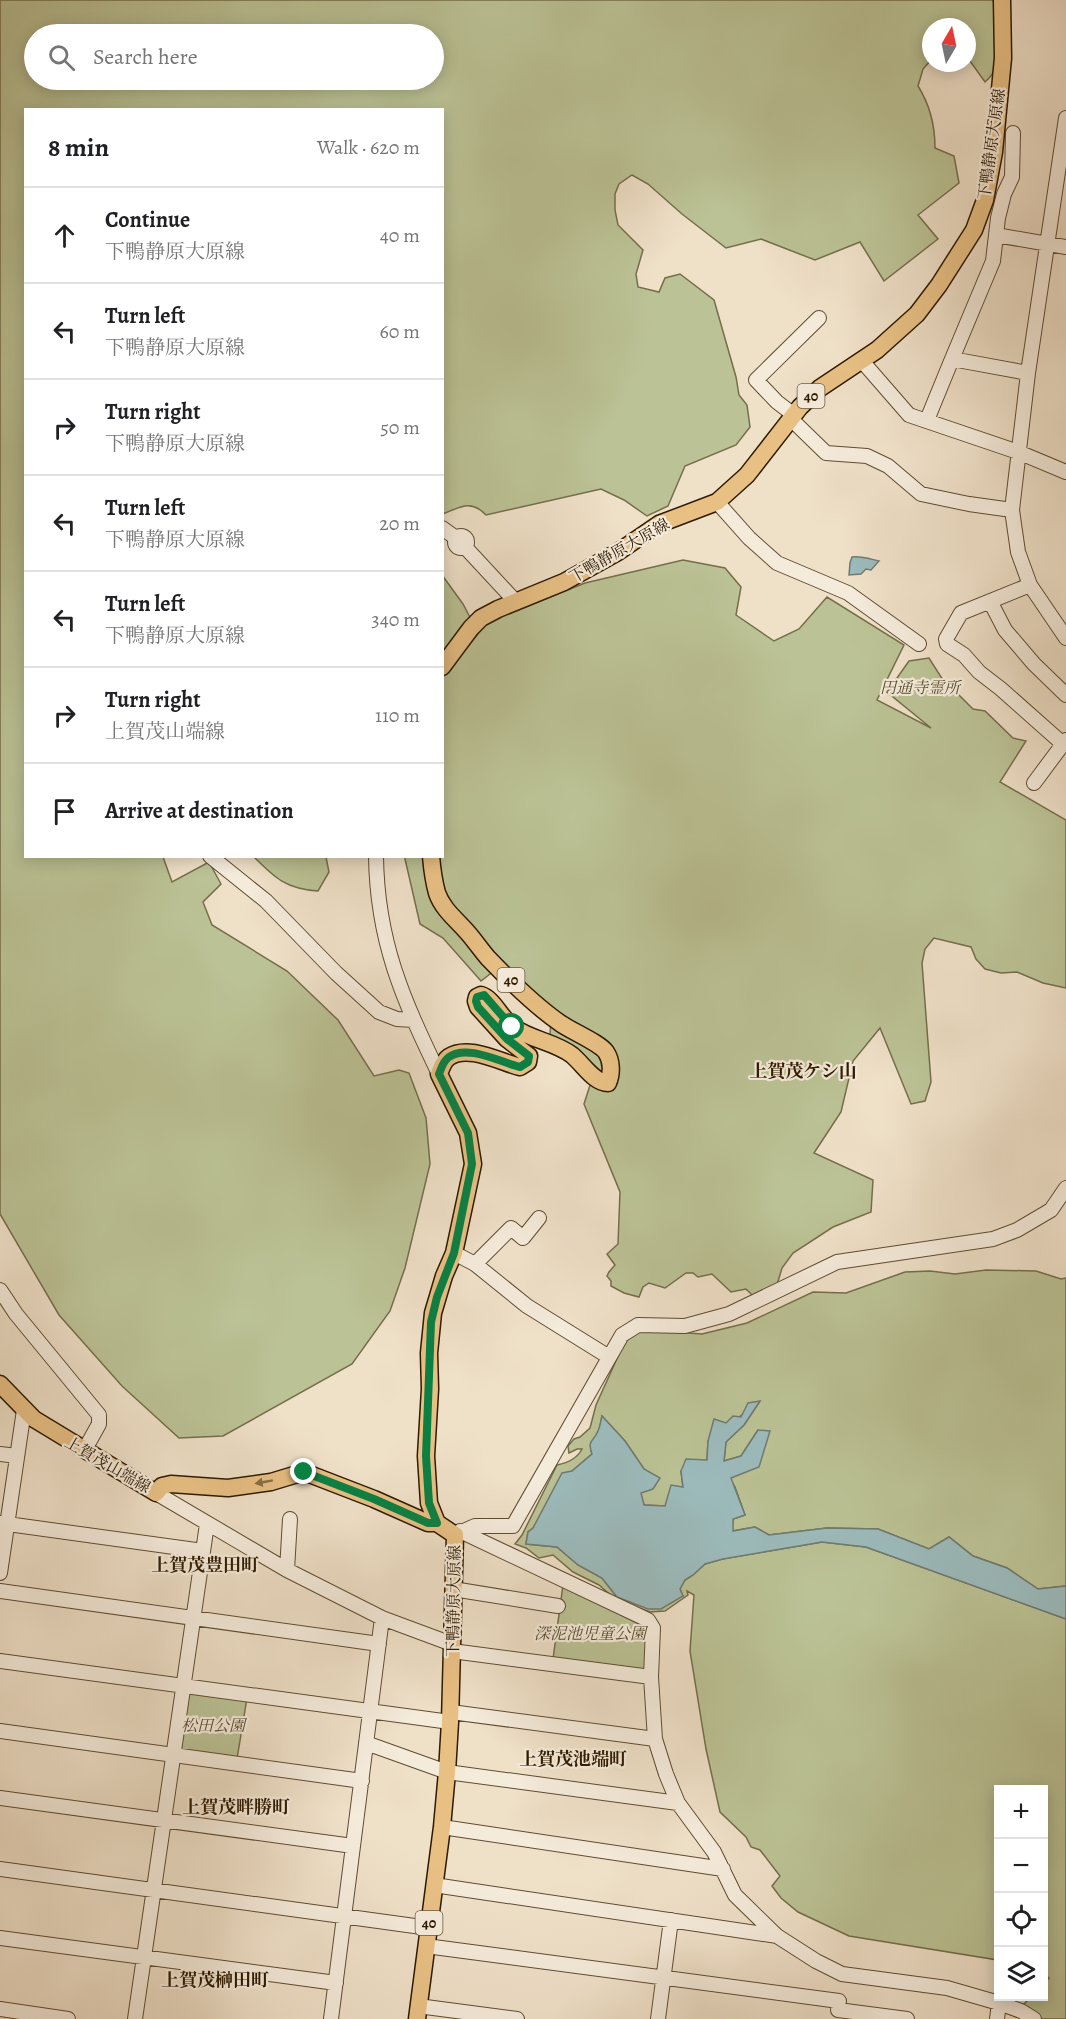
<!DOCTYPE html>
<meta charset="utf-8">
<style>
body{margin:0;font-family:Alegreya,"Noto Serif JP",serif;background:#f2f2f2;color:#202124}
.controls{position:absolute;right:18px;bottom:18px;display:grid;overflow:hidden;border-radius:0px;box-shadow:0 3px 15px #0003}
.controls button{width:54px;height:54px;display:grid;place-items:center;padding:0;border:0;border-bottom:2px solid #e0e0e0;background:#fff;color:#202124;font:30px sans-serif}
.compass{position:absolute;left:922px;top:18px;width:54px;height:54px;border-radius:50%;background:#fff;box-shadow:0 3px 15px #0003;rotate:9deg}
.stop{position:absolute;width:18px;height:18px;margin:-14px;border:4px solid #0b8043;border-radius:50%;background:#fff}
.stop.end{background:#0b8043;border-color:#fff;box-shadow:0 2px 6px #0008}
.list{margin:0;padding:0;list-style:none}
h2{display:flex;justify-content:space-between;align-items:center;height:78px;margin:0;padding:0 24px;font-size:26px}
h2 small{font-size:20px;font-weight:400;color:#757577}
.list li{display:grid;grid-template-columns:39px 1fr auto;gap:18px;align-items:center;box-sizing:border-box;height:96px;padding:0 24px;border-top:2px solid #e0e0e0}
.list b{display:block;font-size:22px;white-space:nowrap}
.list p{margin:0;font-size:20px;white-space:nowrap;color:#757577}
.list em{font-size:20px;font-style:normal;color:#757577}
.icon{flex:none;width:33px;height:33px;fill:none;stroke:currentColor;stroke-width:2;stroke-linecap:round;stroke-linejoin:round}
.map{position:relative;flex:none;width:1066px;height:2019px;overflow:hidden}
.search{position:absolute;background:#fff;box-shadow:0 3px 15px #0003;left:24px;top:24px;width:420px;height:66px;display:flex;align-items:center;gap:15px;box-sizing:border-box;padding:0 21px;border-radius:33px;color:#757577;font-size:22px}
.panel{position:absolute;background:#fff;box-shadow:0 3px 15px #0003;left:24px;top:108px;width:420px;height:750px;border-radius:0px}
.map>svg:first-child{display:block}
.green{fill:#bbc295;stroke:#746e4a;stroke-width:1.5;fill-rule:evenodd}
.water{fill:#9cbbbc;stroke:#707b71;stroke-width:1.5}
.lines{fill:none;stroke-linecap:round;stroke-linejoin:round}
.minor-casing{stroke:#5e4c32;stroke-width:16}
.major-casing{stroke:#2d1a00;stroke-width:19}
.minor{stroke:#f5ebdb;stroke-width:14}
.major{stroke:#e8c084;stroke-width:16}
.oneway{fill:#8a6d42}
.route{stroke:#0b8043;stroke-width:8}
.labels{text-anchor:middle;stroke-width:4.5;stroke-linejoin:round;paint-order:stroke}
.shield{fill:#f5ebdb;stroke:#695942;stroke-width:1.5}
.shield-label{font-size:15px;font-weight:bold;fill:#2d1a00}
.street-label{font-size:16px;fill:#2d1a00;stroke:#f5ebdb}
.park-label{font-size:16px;font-style:italic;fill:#584c2d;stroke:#f5ebdb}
.neighbourhood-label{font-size:18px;font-weight:bold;fill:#2d1a00;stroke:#f5ebdb}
</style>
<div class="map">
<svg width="1066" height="2019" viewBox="0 0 1066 2019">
<rect width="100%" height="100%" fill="#efe0c8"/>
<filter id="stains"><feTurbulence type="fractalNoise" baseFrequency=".00333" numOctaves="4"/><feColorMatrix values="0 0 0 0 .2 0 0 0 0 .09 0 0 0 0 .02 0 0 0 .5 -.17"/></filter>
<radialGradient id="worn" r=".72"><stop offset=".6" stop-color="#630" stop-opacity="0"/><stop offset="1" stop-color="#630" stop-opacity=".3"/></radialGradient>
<!-- green -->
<path class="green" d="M0 0H993C1000 24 1007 64 985 82L970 61H967V27H931V60L923 69 918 86C930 105 935 125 935 148L954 156 959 183 918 215 938 239 884 281 860 242 815 260 761 239 726 248 682 214 648 184 632 175 619 184 615 194V210L618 225 643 250 636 274 638 287 659 292 665 278 680 274 714 300 736 377 739 395 747 405 750 427 736 445 685 466 668 506 647 516 624 500 601 489 486 515C471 499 460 507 443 514L442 110H26V856L163 857 172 882 209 862 221 884 203 902 212 925 287 971 338 1020 374 1076 399 1070 409 1073 426 1118 430 1164 405 1268 390 1311 352 1364 223 1436 179 1438 122 1386 59 1315 0 1214ZM34 34H434V80H34Z
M683 560 725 568 741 587 736 615 774 641 799 629 827 597 904 645 877 700 931 728 887 692 909 661 929 658 941 677 973 709 985 711 1013 738 1026 741 1000 782 1066 820V988L1043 983 1017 972 1001 973 985 969 976 959 971 947 934 938 925 949 922 963 931 1082 925 1101 911 1104 880 1028 853 1061 841 1112 814 1153 873 1180 871 1212 833 1227 793 1253 782 1268 776 1288 753 1296 746 1289 731 1292 712 1274 698 1277 693 1273H686L665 1288 649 1283 643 1287 639 1297 624 1293 611 1286V1281L607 1276 609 1272 615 1265 607 1254 618 1244 620 1192 584 1104 591 1082 550 1034 552 1008 503 964 481 981 443 938 420 924 405 859V857L442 856 443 677 494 614 511 613 585 583Z
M442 575 463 604 473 623 442 655Z
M254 857H326L329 872 318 891C286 889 275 878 254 857Z
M986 1270 1036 1271 1061 1279 1066 1278V1586L1038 1589 1007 1568 973 1556 949 1537 929 1549 878 1529 827 1528 769 1535 755 1527 732 1531 733 1519 745 1515 735 1487 730 1478 758 1430 741 1456 724 1461 726 1442 744 1425 760 1401 708 1441 707 1461 681 1471 683 1488 665 1506 644 1505 640 1493 644 1469 625 1441 602 1416C601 1421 600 1428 598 1432 593 1442 588 1442 592 1454L572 1471 533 1528 528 1532 526 1544 557 1547 578 1565 602 1578 617 1597 631 1602 683 1596 680 1589 685 1580 693 1575 705 1564 722 1559 822 1542 866 1547 1066 1619V2019H1040L1022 2006 1031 1997 1044 1996V1984L1049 1978 1044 1973V1790H998V1960L849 1936 798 1912 781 1898 772 1886 780 1876 760 1850 751 1847 746 1837 720 1812 706 1749 690 1651 694 1595 687 1591 688 1595 665 1611 650 1612 616 1600 599 1585 573 1572 553 1555 539 1558 526 1548 515 1544 522 1535 557 1465C567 1463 577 1459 582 1449H577L569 1453 568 1446 574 1439 580 1437 590 1428 596 1405 625 1341 633 1334 647 1330 702 1334 747 1323 813 1292 846 1293 905 1272 930 1271 955 1274Z
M563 1585 645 1627 648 1669 641 1673 553 1659Z
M189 1691 247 1698 237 1759 180 1751Z"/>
<!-- water -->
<path class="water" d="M852 557C862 556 870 559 879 561L871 570 866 569 861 574 849 575 850 563Z
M760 1401 744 1425 726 1442 724 1461 741 1456 758 1430 770 1431 759 1467 731 1478 745 1515 733 1519V1531L755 1527 769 1535 827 1528 878 1529 929 1549 949 1537 973 1556 1007 1568 1038 1589 1066 1586V1619L866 1547 822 1542 723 1559 705 1564 693 1575 685 1580 680 1589 683 1596 661 1609H648L617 1597 602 1578 578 1565 557 1547 526 1544 528 1532 533 1528 562 1473 572 1471 592 1454C587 1439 593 1443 598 1431 600 1427 601 1420 602 1416L625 1441 644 1469 660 1478 653 1489 641 1493 644 1505 665 1506 671 1485 683 1487 681 1471 686 1459 707 1460 708 1441 714 1419 726 1423 733 1416 741 1417 748 1403Z"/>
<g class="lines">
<defs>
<path id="minor" d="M1066 118 1028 373 1012 510 1018 552 1030 585 1066 638
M996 235 1066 247
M952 359 993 261 998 218 1004 194 1012 177 1013 133
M862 361 909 415 1018 452 1066 472
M794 415 777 402 756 380 819 318
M791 419 826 453 867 456 888 466 921 494 969 504 1012 510
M927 420 952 359 1028 373
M717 502 749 538 777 563 848 593 919 644
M442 528 456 538
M455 542a6 6 0 1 1 12 0a6 6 0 1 1-12 0Z
M465 547 516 602
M1030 585 961 613 946 639 947 644 964 655 979 672 1001 689 1063 744
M990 601 1005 630 1034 664 1066 695
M1034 783 1066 740
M210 856 266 901 336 973 379 1012 397 1019 413 1020
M376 856C377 942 403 999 439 1074
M454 1253 475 1264 527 1306 609 1357
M475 1264 511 1228 523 1238 539 1218
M0 1290 16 1314 99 1415V1424L84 1451
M0 1454 17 1456
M156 1493 287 1570 382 1618 452 1644
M0 1523 203 1551
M460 1531 648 1620 653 1628 651 1677 655 1739 666 1774 678 1803 714 1852 735 1895 777 1936 816 1961 842 1974 947 1988 999 2003 1021 2011 1034 2019
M457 1534 475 1526H513L622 1335 638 1325 685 1326 729 1314 837 1262 993 1239 1017 1230 1051 1210 1066 1188
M287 1570 290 1519
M0 1573 24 1410
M453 1589 558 1606
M0 1591 379 1644
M452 1651 651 1677
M0 1661 450 1722
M451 1712 655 1739
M0 1731 362 1781
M366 1743 447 1772 678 1803
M0 1798 353 1846
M442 1827 723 1869
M0 1869 429 1928
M434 1885 777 1936
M0 1938 336 1983
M426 1946 839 2001
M418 2006 517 2019
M0 2009 68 2019
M838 2010 907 2019
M135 2019 207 1524
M331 2019 382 1618
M658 2019 671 1920
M997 2019 999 2003"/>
<path id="major" d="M442 667 471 628 481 618 498 609 564 582 618 552 659 524 717 502 747 475 800 407 820 388 877 350 917 314 939 285 974 230 985 200 994 152 1003 58 1002 0
M0 1384 34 1419 156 1493 162 1486 171 1484 228 1488 271 1482 304 1472 374 1499 428 1523H437
M417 2019 442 1827 447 1772 450 1722 455 1535 437 1523 429 1503 426 1456 430 1389 429 1353 433 1313 444 1276 454 1253 473 1164 468 1133 439 1074C441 1069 443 1061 449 1057 468 1044 500 1062 520 1067L528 1062 529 1056 507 1039 478 1007 476 1001 477 997 481 995C494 999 501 1019 513 1027 531 1040 555 1042 572 1055 583 1064 594 1083 608 1083 612 1074 612 1061 606 1052 600 1043 571 1031 560 1023 534 1005 510 981 488 958 481 950 475 941 468 933 457 920 443 910 437 893 434 882 432 868 431 856"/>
</defs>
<!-- minor casing -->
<use href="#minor" class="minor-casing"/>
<!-- major casing -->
<use href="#major" class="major-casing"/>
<!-- minor -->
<use href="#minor" class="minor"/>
<!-- major -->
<use href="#major" class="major"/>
</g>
<!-- one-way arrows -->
<defs><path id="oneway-solid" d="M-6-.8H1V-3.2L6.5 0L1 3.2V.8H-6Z" transform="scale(1.5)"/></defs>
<use class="oneway" href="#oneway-solid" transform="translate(264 1482) rotate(170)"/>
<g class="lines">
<!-- route -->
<path class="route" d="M304 1472 374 1499 428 1523H437L429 1503 426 1456 431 1322 437 1297 454 1253 472 1164 468 1133 439 1074C441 1069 443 1061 449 1057 467 1044 500 1062 520 1067L528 1062 529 1056 507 1039 478 1007 476 1001 477 997 484 995 512 1027"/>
</g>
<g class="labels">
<!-- shield labels -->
<g class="shield">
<rect x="797.5" y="384" width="27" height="24" rx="4.5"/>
<rect x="497.5" y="968" width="27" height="24" rx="4.5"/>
<rect x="415.5" y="1911" width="27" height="24" rx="4.5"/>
</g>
<g class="shield-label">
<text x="811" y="401">40</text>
<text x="511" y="985">40</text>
<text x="429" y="1928">40</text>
</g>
<!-- street labels -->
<g class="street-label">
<text transform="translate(991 144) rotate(-82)" y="6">下鴨静原大原線</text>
<text transform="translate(619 550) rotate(-30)" y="6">下鴨静原大原線</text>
<text transform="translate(108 1464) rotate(30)" y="6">上賀茂山端線</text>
<text transform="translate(453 1601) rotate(-89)" y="6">下鴨静原大原線</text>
</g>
<!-- park labels -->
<g class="park-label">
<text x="920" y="693">円通寺霊所</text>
<text x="590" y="1639">深泥池児童公園</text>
<text x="213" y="1731">松田公園</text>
</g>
<!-- neighbourhood labels -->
<g class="neighbourhood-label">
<text x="803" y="1077">上賀茂ケシ山</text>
<text x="205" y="1571">上賀茂豊田町</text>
<text x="573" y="1765">上賀茂池端町</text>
<text x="236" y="1813">上賀茂畔勝町</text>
<text x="215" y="1986">上賀茂榊田町</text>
</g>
</g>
<rect width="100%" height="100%" filter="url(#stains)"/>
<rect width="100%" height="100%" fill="url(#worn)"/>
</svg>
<div class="controls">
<button>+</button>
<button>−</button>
<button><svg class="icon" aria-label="locate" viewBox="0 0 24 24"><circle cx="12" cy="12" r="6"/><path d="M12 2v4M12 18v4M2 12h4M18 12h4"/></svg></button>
<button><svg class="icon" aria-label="layers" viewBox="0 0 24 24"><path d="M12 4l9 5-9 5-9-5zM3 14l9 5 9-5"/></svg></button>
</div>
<svg class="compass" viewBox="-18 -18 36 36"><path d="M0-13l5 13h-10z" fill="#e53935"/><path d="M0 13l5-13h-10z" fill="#757577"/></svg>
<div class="stop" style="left:512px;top:1027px"></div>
<div class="stop end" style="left:304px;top:1472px"></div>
<div class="search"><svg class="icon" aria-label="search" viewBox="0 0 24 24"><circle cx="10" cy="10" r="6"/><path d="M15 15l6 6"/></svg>Search here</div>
<section class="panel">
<h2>8 min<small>Walk · 620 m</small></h2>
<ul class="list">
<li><svg class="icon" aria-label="ahead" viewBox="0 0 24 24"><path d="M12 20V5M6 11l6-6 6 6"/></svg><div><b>Continue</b><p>下鴨静原大原線</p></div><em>40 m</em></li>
<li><svg class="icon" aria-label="left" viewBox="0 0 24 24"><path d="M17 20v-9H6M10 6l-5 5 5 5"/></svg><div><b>Turn left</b><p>下鴨静原大原線</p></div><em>60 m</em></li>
<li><svg class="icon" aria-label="right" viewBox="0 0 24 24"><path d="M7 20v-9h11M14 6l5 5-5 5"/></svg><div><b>Turn right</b><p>下鴨静原大原線</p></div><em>50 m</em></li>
<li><svg class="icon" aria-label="left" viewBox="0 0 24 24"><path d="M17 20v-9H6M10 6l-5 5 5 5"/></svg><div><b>Turn left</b><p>下鴨静原大原線</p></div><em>20 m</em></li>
<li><svg class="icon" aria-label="left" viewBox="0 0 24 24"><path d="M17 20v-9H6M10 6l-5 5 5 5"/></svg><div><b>Turn left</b><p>下鴨静原大原線</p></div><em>340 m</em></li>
<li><svg class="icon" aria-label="right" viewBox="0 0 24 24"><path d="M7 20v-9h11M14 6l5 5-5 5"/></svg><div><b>Turn right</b><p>上賀茂山端線</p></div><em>110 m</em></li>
<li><svg class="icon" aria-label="arrive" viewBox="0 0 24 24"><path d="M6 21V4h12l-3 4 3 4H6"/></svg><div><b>Arrive at destination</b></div></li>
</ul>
</section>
</div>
